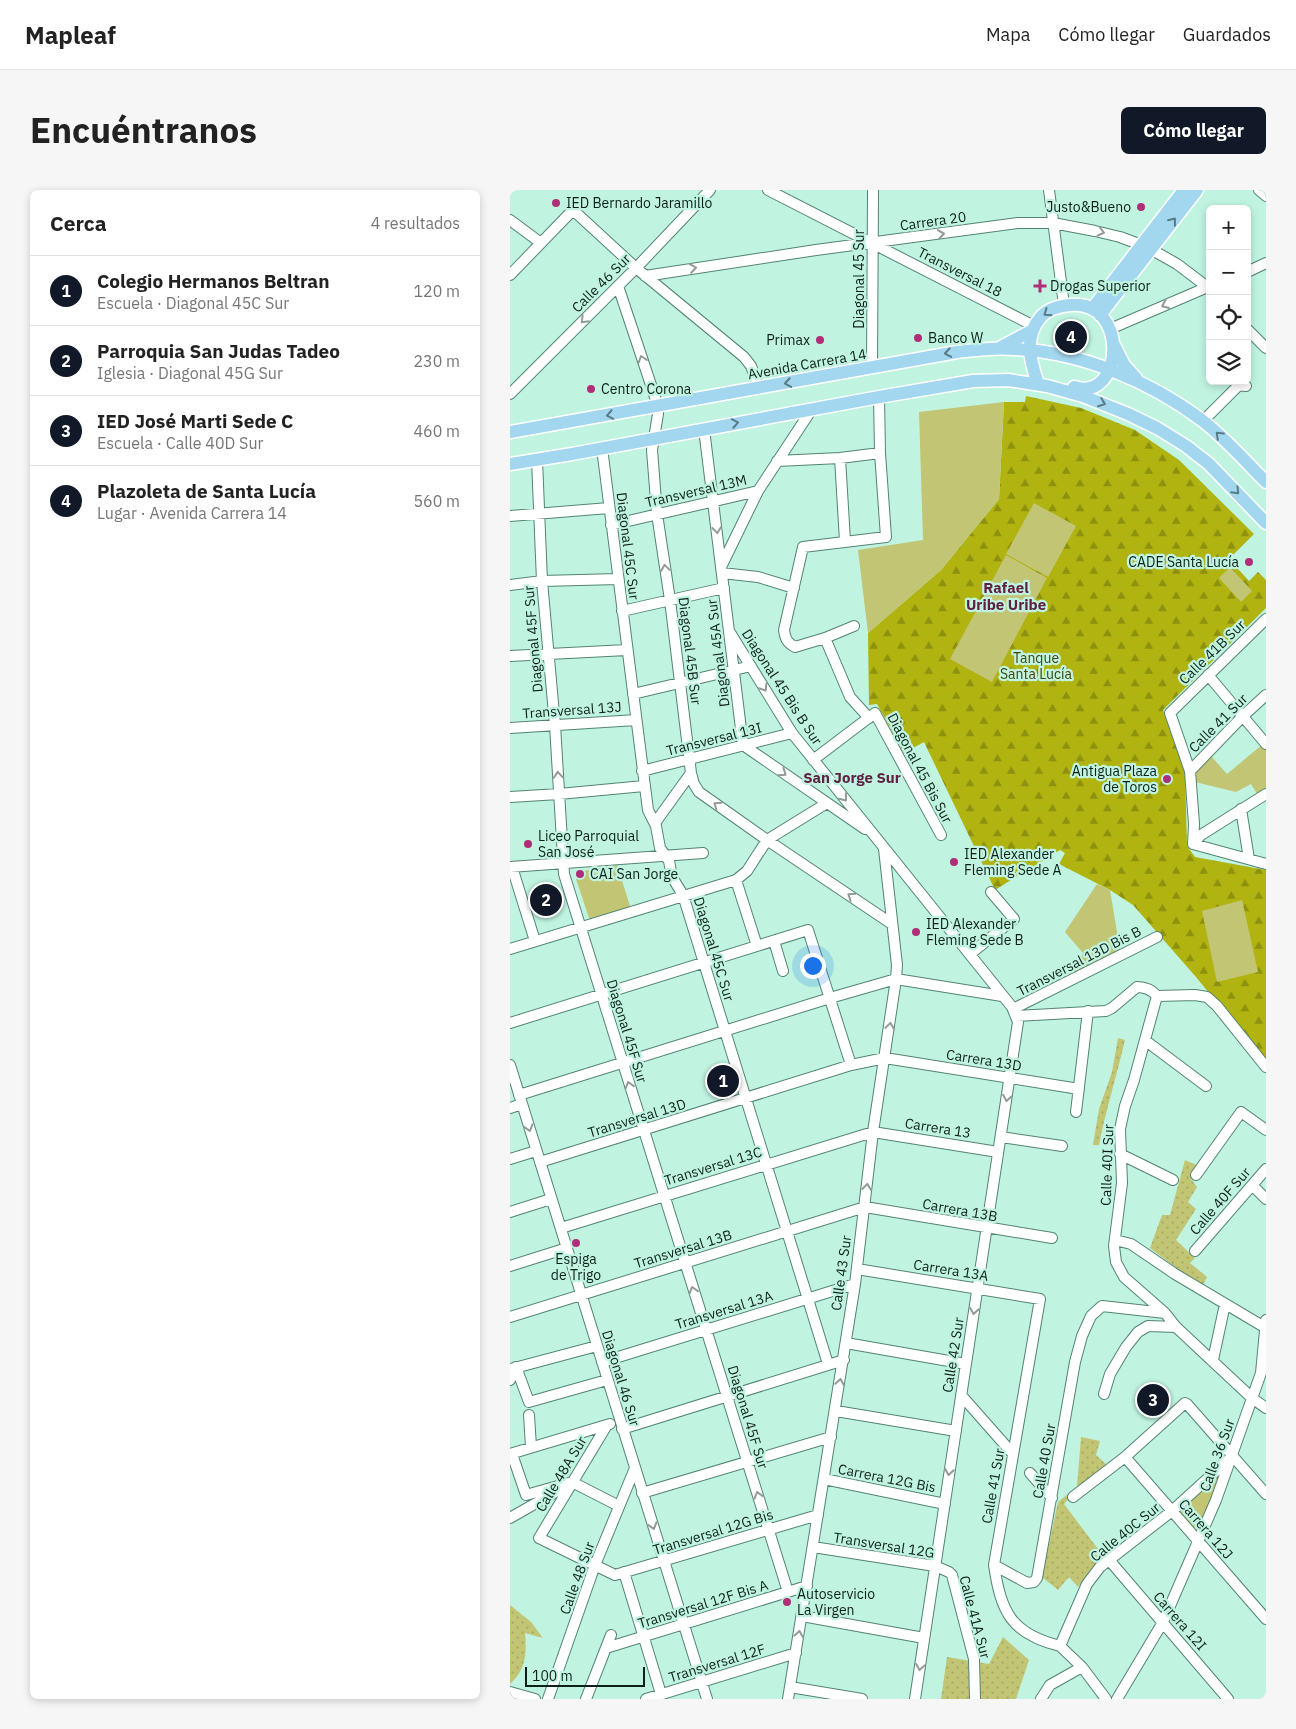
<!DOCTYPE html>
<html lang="es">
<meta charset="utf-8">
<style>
body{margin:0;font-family:"IBM Plex Sans",sans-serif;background:#f6f6f6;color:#222}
.controls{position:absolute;right:15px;top:15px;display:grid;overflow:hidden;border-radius:8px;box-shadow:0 2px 8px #0003}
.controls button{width:45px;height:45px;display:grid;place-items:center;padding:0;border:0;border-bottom:1px solid #e0e0e0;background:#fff;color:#222;font:25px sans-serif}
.scale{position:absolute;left:15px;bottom:12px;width:120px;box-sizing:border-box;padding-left:5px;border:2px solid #0c201a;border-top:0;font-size:14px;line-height:18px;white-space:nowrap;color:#0c201a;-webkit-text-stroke:4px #c0f4e1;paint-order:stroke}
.you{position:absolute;left:302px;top:775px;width:18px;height:18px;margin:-12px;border:4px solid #fff;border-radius:50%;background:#1a73e8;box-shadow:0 0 0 8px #1a73e833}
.badge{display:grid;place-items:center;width:32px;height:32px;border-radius:50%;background:#111827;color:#fff;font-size:16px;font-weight:700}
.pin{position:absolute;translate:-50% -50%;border:2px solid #fff;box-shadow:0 1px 5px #0006}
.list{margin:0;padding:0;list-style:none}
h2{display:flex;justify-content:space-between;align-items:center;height:65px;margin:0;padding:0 20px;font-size:21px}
h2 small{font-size:16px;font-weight:400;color:#767676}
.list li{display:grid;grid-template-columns:32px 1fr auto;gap:15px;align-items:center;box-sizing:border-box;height:70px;padding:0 20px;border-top:1px solid #e0e0e0}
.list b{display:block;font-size:19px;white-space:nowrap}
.list p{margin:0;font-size:16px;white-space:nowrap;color:#767676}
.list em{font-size:16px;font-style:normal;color:#767676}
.icon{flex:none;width:28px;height:28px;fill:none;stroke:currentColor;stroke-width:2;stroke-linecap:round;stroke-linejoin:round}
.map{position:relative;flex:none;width:756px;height:1509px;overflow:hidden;border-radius:8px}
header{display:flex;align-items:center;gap:30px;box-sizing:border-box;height:70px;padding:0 25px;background:#fff;border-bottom:1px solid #e0e0e0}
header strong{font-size:24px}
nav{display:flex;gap:28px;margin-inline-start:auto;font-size:18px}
.intro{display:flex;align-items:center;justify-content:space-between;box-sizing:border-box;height:120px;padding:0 30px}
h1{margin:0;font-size:35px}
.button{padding:12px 22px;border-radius:8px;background:#111827;color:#fff;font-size:18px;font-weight:700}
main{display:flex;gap:30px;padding:0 30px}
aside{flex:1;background:#fff;border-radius:8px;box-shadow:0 2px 8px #0003}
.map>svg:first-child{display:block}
.grass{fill:url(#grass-dots)}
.forest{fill:url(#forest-firs)}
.green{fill:#c2c574}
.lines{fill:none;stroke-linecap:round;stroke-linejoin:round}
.minor-casing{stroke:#538473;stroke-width:12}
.major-casing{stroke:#fff;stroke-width:15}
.minor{stroke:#fff;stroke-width:10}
.major{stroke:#a3d7f0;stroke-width:12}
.oneway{stroke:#587c85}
.oneway2{stroke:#929b98}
.poi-dot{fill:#b02d77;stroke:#c0f4e1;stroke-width:2}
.labels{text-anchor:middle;stroke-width:4.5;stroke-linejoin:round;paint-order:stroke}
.poi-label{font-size:14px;fill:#0c201a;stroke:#c0f4e1;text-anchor:start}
.street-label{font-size:14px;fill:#0c201a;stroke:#c0f4e1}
.park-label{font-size:14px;fill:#424309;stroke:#c0f4e1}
.neighbourhood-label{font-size:15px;font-weight:bold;fill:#5f2041;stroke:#c0f4e1}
</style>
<header>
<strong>Mapleaf</strong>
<nav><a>Mapa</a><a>Cómo llegar</a><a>Guardados</a></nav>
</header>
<div class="intro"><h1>Encuéntranos</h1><a class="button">Cómo llegar</a></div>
<main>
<aside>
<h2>Cerca<small>4 resultados</small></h2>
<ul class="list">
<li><span class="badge">1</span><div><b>Colegio Hermanos Beltran</b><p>Escuela · Diagonal 45C Sur</p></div><em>120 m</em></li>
<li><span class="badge">2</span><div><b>Parroquia San Judas Tadeo</b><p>Iglesia · Diagonal 45G Sur</p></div><em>230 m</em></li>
<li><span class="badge">3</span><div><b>IED José Marti Sede C</b><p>Escuela · Calle 40D Sur</p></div><em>460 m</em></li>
<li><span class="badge">4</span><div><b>Plazoleta de Santa Lucía</b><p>Lugar · Avenida Carrera 14</p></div><em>560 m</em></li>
</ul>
</aside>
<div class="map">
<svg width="756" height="1509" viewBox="0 0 756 1509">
<defs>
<pattern id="grass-dots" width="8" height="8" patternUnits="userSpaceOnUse" patternTransform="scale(1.25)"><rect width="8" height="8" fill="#c2c574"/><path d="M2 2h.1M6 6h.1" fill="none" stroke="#a6a964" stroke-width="1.8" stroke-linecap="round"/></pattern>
<pattern id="forest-firs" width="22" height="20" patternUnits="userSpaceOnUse" patternTransform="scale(1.25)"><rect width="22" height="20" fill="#b0b310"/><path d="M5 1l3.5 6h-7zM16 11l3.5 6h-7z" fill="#8e910e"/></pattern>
</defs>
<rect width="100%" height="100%" fill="#c0f4e1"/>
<!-- grass -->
<path class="grass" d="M608 848 615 850C607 885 596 919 589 955H583L589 919 602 882Z
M675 970 686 975 681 989 687 997 678 1012 686 1019 666 1050 685 1068 680 1073 697 1087 692 1097 640 1058 652 1025H660Z
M571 1247 590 1251 586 1265 597 1275 563 1304 554 1314 594 1367 568 1397 559 1387 548 1400 532 1387 548 1312 567 1297Z
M0 1415 21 1432 33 1448 15 1443C17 1463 16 1480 0 1494Z
M493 1447 519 1470 506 1509H431L437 1467 479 1474Z"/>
<!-- forest -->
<path class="forest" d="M516 206 571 218 625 240 669 270 744 344 719 369 739 391 748 382 756 390V418L653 520 675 582 677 656 685 667 756 680V873L686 787 623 715 600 700 549 674 555 663 550 660 485 700 414 552 394 563 367 514 359 515 358 443 431 380 489 309 494 212H515Z"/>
<!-- green -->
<path class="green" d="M494 212 489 309 431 380 358 443 348 360 413 350 409 222Z
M524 313 566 336 538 387 496 364Z
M496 365 537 388 482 492 440 469Z
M720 377 742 401 731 412 709 388Z
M753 554 756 558V597L747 604 741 594 726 602 685 592V584L701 566 717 584Z
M107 675 121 719 80 731 66 689 75 686 73 681Z
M587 694 600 700 610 760 558 786 573 763 555 742Z
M732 710 748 782 707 792 692 721Z
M712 1281 688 1342 669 1321Z"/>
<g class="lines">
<defs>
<path id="minor" d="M258 0 524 136
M539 0 554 115
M749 0 756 6
M0 30 31 53
M737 82 756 73
M0 85 63 20 126 78 234 167 241 176 249 198
M135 86 306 60 508 33H543L585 41 610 47 637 57 667 74 700 99
M108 96 148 216V224L142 260 147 324 160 410 181 583 184 594 189 602 257 650 382 734
M600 139 700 96
M737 139 756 158
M362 178 363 0
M0 204 126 78 200 0
M693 231 729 195 736 196
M194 239 233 555 355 639
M92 258 138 620 146 636 150 658 159 671 162 687 173 705 318 1174
M330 268 335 351
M27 270 32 391 45 535 54 684 278 1402
M267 271 330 268 370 263
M0 326 99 318
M101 335 248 301
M211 377 248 301 302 219
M212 383 248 387 284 398
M0 395 32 391 108 389
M112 421 214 398
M344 436 315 448 285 457C277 453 275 448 274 440L293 357 376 347 370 263 369 207
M219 441 282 543 502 817 508 832 405 1509
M315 448 340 507 359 528
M0 466 117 460
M698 485 756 554
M123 504 241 476
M0 538 126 530
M303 570 365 523 431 645
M132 581 282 543
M680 581 732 527 756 505
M0 607 49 604 134 596
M731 619 739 669
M145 633 181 583
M683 654 684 634 680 581 660 523 756 429
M683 654 691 645 756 604
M683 654 756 674
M0 677 193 663
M2 677 25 751
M226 690 247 756
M264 751 273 781
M0 759 226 690 237 681 257 650 317 613
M460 764 504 729 481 702
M647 806 624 890 615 916 610 939 612 993 604 1056 606 1072 614 1087 655 1123 666 1137 742 1208 756 1218
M503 819 647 747
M506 826 596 821 602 818 627 797C636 797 642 800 647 806L685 805 697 807 707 816 756 877
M0 833 298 740 341 875
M636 851 696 896
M0 875 197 1509
M9 905 320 808 386 789 492 806
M0 918 12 914
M566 922 578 821
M491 947 552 956
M610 964 663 990
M0 969 26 961
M30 972 341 875 375 868 569 899
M686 985 731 922 756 940
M742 995 756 1009
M0 1022 41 1009
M51 1038 363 942 488 962
M605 1050 621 1054 665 1084 756 1138
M685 1061 756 979
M0 1076 57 1058
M347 1079 530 1109 484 1375C491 1422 501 1444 550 1456
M0 1127 355 1017 542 1048
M336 1153 456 1174
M703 1170 715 1114
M92 1172 345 1094
M6 1177 19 1212 97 1190
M1 1179 87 1156
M0 1190 6 1177
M594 1204 600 1184 616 1157 628 1142 638 1136 666 1137
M451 1205 503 1264
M326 1221 446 1241
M19 1225 21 1257
M97 1235 29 1348 105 1385 308 1325
M112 1239 334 1170
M0 1264 100 1234
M2 1264 16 1305 62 1292
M615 1267 756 1429
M520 1283 542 1308
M314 1289 435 1314
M62 1292 109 1316
M132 1303 321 1247
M563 1307 615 1267 675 1213 677 1214 756 1304
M0 1328 49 1300
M303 1357 425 1376 439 1382 442 1385 464 1469 465 1509
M600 1371 718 1509
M484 1375 517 1393 524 1392 527 1388 565 1172 572 1146 581 1126 592 1116 655 1123
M114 1382 151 1504
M292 1426 414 1448
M550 1456 577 1394 590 1377 662 1321 718 1270
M550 1456 572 1477 596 1509
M96 1458 297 1396
M280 1497 352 1509
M0 1502 25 1509
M38 1509 85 1375 125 1278
M76 1509 101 1445
M136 1509 286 1463
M278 1509 345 1094 363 942 386 789 387 775 374 659
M531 1509 540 1495 572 1477
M607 1509 653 1432 706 1310 751 1183 756 1130"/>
<path id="major" d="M582 119 674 0
M590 125 687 0
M604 155 614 175 626 188
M491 157 523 140
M528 194C521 173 513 148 530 128 537 119 549 116 560 115 620 109 614 213 564 197
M0 242 447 162C465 160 485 157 504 159 571 162 640 191 693 231 716 249 736 272 756 292
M0 274 62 264 369 207 463 191 498 190 537 196 573 206 618 224 647 238 676 256 699 274 756 333"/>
</defs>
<!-- minor casing -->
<use href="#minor" class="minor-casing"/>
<!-- major casing -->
<use href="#major" class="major-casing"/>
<!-- minor -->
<use href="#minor" class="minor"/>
<!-- major -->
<use href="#major" class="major"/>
</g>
<!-- one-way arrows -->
<defs><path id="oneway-chevron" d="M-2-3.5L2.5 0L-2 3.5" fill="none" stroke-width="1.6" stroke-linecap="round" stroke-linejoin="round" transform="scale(1.25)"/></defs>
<g class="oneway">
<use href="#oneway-chevron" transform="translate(663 31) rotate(-52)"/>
<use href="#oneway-chevron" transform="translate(537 123) rotate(145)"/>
<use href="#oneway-chevron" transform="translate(438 163) rotate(170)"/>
<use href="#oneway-chevron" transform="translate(278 193) rotate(170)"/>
<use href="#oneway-chevron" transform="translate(592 213) rotate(21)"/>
<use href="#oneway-chevron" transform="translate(100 225) rotate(169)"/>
<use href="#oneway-chevron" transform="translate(225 233) rotate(-11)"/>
<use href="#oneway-chevron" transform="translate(709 245) rotate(-136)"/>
<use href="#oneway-chevron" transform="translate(726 301) rotate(46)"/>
</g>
<g class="oneway2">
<use href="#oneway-chevron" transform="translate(591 42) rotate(14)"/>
<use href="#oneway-chevron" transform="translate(431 44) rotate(-8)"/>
<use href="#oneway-chevron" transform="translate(183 78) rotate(-9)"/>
<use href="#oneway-chevron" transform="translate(655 115) rotate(156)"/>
<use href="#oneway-chevron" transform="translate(74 130) rotate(135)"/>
<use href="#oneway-chevron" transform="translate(132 169) rotate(-108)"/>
<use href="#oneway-chevron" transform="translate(207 340) rotate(83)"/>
<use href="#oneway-chevron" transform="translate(155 378) rotate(-98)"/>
<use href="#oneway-chevron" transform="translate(254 498) rotate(58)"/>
<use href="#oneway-chevron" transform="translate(273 583) rotate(35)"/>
<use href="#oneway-chevron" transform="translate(48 585) rotate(-94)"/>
<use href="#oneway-chevron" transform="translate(334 608) rotate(51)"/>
<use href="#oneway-chevron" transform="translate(207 615) rotate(-145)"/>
<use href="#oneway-chevron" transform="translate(341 706) rotate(-146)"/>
<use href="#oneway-chevron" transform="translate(380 836) rotate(-82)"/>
<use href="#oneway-chevron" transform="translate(119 895) rotate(-107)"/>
<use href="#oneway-chevron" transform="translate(497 908) rotate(99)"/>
<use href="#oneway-chevron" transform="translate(19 938) rotate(73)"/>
<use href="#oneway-chevron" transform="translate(357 997) rotate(-83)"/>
<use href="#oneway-chevron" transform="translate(183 1100) rotate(-107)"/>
<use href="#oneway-chevron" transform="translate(464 1121) rotate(99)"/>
<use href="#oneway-chevron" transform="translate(330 1192) rotate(-81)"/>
<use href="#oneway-chevron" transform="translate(439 1282) rotate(99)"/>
<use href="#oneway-chevron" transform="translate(248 1305) rotate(-107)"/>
<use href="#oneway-chevron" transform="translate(143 1336) rotate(73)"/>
<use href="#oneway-chevron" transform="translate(289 1444) rotate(-81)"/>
<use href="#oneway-chevron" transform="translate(410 1477) rotate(99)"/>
</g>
<!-- markers -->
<g class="poi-dot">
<circle cx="46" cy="13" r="5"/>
<circle cx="631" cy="17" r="5"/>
<path d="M527.5 88.5h5v5h5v5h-5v5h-5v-5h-5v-5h5z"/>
<circle cx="408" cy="148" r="5"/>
<circle cx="310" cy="150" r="5"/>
<circle cx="81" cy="199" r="5"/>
<circle cx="739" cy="372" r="5"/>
<circle cx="657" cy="589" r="5"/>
<circle cx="18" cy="654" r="5"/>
<circle cx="444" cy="672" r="5"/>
<circle cx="70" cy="684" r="5"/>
<circle cx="406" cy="742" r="5"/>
<circle cx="66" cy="1053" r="5"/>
<circle cx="277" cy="1412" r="5"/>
</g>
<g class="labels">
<!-- poi labels -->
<g class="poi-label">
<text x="56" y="18">IED Bernardo Jaramillo</text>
<text x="621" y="22" text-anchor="end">Justo&amp;Bueno</text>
<text x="540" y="101">Drogas Superior</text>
<text x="418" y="153">Banco W</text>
<text x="300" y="155" text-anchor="end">Primax</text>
<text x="91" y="204">Centro Corona</text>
<text x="729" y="377" text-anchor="end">CADE Santa Lucía</text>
<text x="647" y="586" text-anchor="end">Antigua Plaza<tspan x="647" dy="16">de Toros</tspan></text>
<text x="28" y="651">Liceo Parroquial<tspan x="28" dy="16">San José</tspan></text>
<text x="454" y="669">IED Alexander<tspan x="454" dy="16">Fleming Sede A</tspan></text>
<text x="80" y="689">CAI San Jorge</text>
<text x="416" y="739">IED Alexander<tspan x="416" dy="16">Fleming Sede B</tspan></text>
<text x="66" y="1074" text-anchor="middle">Espiga<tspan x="66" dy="16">de Trigo</tspan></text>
<text x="287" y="1409">Autoservicio<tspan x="287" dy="16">La Virgen</tspan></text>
</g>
<!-- street labels -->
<g class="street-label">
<text transform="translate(423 31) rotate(-8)" y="5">Carrera 20</text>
<text transform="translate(450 82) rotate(27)" y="5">Transversal 18</text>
<text transform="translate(349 89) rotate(-90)" y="5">Diagonal 45 Sur</text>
<text transform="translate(91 93) rotate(-45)" y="5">Calle 46 Sur</text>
<text transform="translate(297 174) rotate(-10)" y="5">Avenida Carrera 14</text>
<text transform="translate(186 301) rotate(-13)" y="5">Transversal 13M</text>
<text transform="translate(118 356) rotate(83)" y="5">Diagonal 45C Sur</text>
<text transform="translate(23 449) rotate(-95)" y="5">Diagonal 45F Sur</text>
<text transform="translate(180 461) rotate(83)" y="5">Diagonal 45B Sur</text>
<text transform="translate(702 462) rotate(-44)" y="5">Calle 41B Sur</text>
<text transform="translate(208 463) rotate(-97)" y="5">Diagonal 45A Sur</text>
<text transform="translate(272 497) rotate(57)" y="5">Diagonal 45 Bis B Sur</text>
<text transform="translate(62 520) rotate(-4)" y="5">Transversal 13J</text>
<text transform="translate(708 533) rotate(-45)" y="5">Calle 41 Sur</text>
<text transform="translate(204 549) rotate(-14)" y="5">Transversal 13I</text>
<text transform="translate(410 578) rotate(62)" y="5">Diagonal 45 Bis Sur</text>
<text transform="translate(204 759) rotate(73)" y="5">Diagonal 45C Sur</text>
<text transform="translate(569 771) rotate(-27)" y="5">Transversal 13D Bis B</text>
<text transform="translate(117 841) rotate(73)" y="5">Diagonal 45F Sur</text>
<text transform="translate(474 870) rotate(9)" y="5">Carrera 13D</text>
<text transform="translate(127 928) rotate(-17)" y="5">Transversal 13D</text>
<text transform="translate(428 938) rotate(9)" y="5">Carrera 13</text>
<text transform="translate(597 975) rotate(-88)" y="5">Calle 40I Sur</text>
<text transform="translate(203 976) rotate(-17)" y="5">Transversal 13C</text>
<text transform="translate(710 1011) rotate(-49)" y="5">Calle 40F Sur</text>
<text transform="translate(450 1020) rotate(10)" y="5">Carrera 13B</text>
<text transform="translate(173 1059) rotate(-17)" y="5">Transversal 13B</text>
<text transform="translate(441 1080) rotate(9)" y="5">Carrera 13A</text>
<text transform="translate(331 1083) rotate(-82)" y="5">Calle 43 Sur</text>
<text transform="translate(214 1120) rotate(-17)" y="5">Transversal 13A</text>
<text transform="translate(443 1165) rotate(-81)" y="5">Calle 42 Sur</text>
<text transform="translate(111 1188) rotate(73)" y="5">Diagonal 46 Sur</text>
<text transform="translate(238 1227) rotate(73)" y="5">Diagonal 45F Sur</text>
<text transform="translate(707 1265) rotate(-70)" y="5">Calle 36 Sur</text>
<text transform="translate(534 1271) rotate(-80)" y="5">Calle 40 Sur</text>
<text transform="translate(51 1284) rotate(-59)" y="5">Calle 48A Sur</text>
<text transform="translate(377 1288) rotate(11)" y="5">Carrera 12G Bis</text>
<text transform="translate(483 1296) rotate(-80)" y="5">Calle 41 Sur</text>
<text transform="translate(696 1339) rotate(49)" y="5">Carrera 12J</text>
<text transform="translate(203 1342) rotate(-17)" y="5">Transversal 12G Bis</text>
<text transform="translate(615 1342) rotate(-39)" y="5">Calle 40C Sur</text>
<text transform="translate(374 1355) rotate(9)" y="5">Transversal 12G</text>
<text transform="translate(67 1388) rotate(-70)" y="5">Calle 48 Sur</text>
<text transform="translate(193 1414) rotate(-17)" y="5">Transversal 12F Bis A</text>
<text transform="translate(465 1427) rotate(75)" y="5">Calle 41A Sur</text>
<text transform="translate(670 1431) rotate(49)" y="5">Carrera 12I</text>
<text transform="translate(207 1473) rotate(-17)" y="5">Transversal 12F</text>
</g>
<!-- park labels -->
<g class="park-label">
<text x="526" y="473">Tanque<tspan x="526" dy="16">Santa Lucía</tspan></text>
</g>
<!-- neighbourhood labels -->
<g class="neighbourhood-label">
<text x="496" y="403">Rafael<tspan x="496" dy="17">Uribe Uribe</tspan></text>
<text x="342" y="593">San Jorge Sur</text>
</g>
</g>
</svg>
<div class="controls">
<button>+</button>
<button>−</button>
<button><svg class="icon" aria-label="locate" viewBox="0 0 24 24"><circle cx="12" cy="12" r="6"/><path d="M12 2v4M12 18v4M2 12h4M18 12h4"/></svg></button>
<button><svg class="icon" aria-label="layers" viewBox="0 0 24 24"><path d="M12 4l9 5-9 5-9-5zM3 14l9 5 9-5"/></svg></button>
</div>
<div class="scale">100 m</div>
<div class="you"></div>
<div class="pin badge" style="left:213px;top:891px">1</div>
<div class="pin badge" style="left:36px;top:710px">2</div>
<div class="pin badge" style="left:643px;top:1210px">3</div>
<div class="pin badge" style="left:561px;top:147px">4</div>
</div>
</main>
